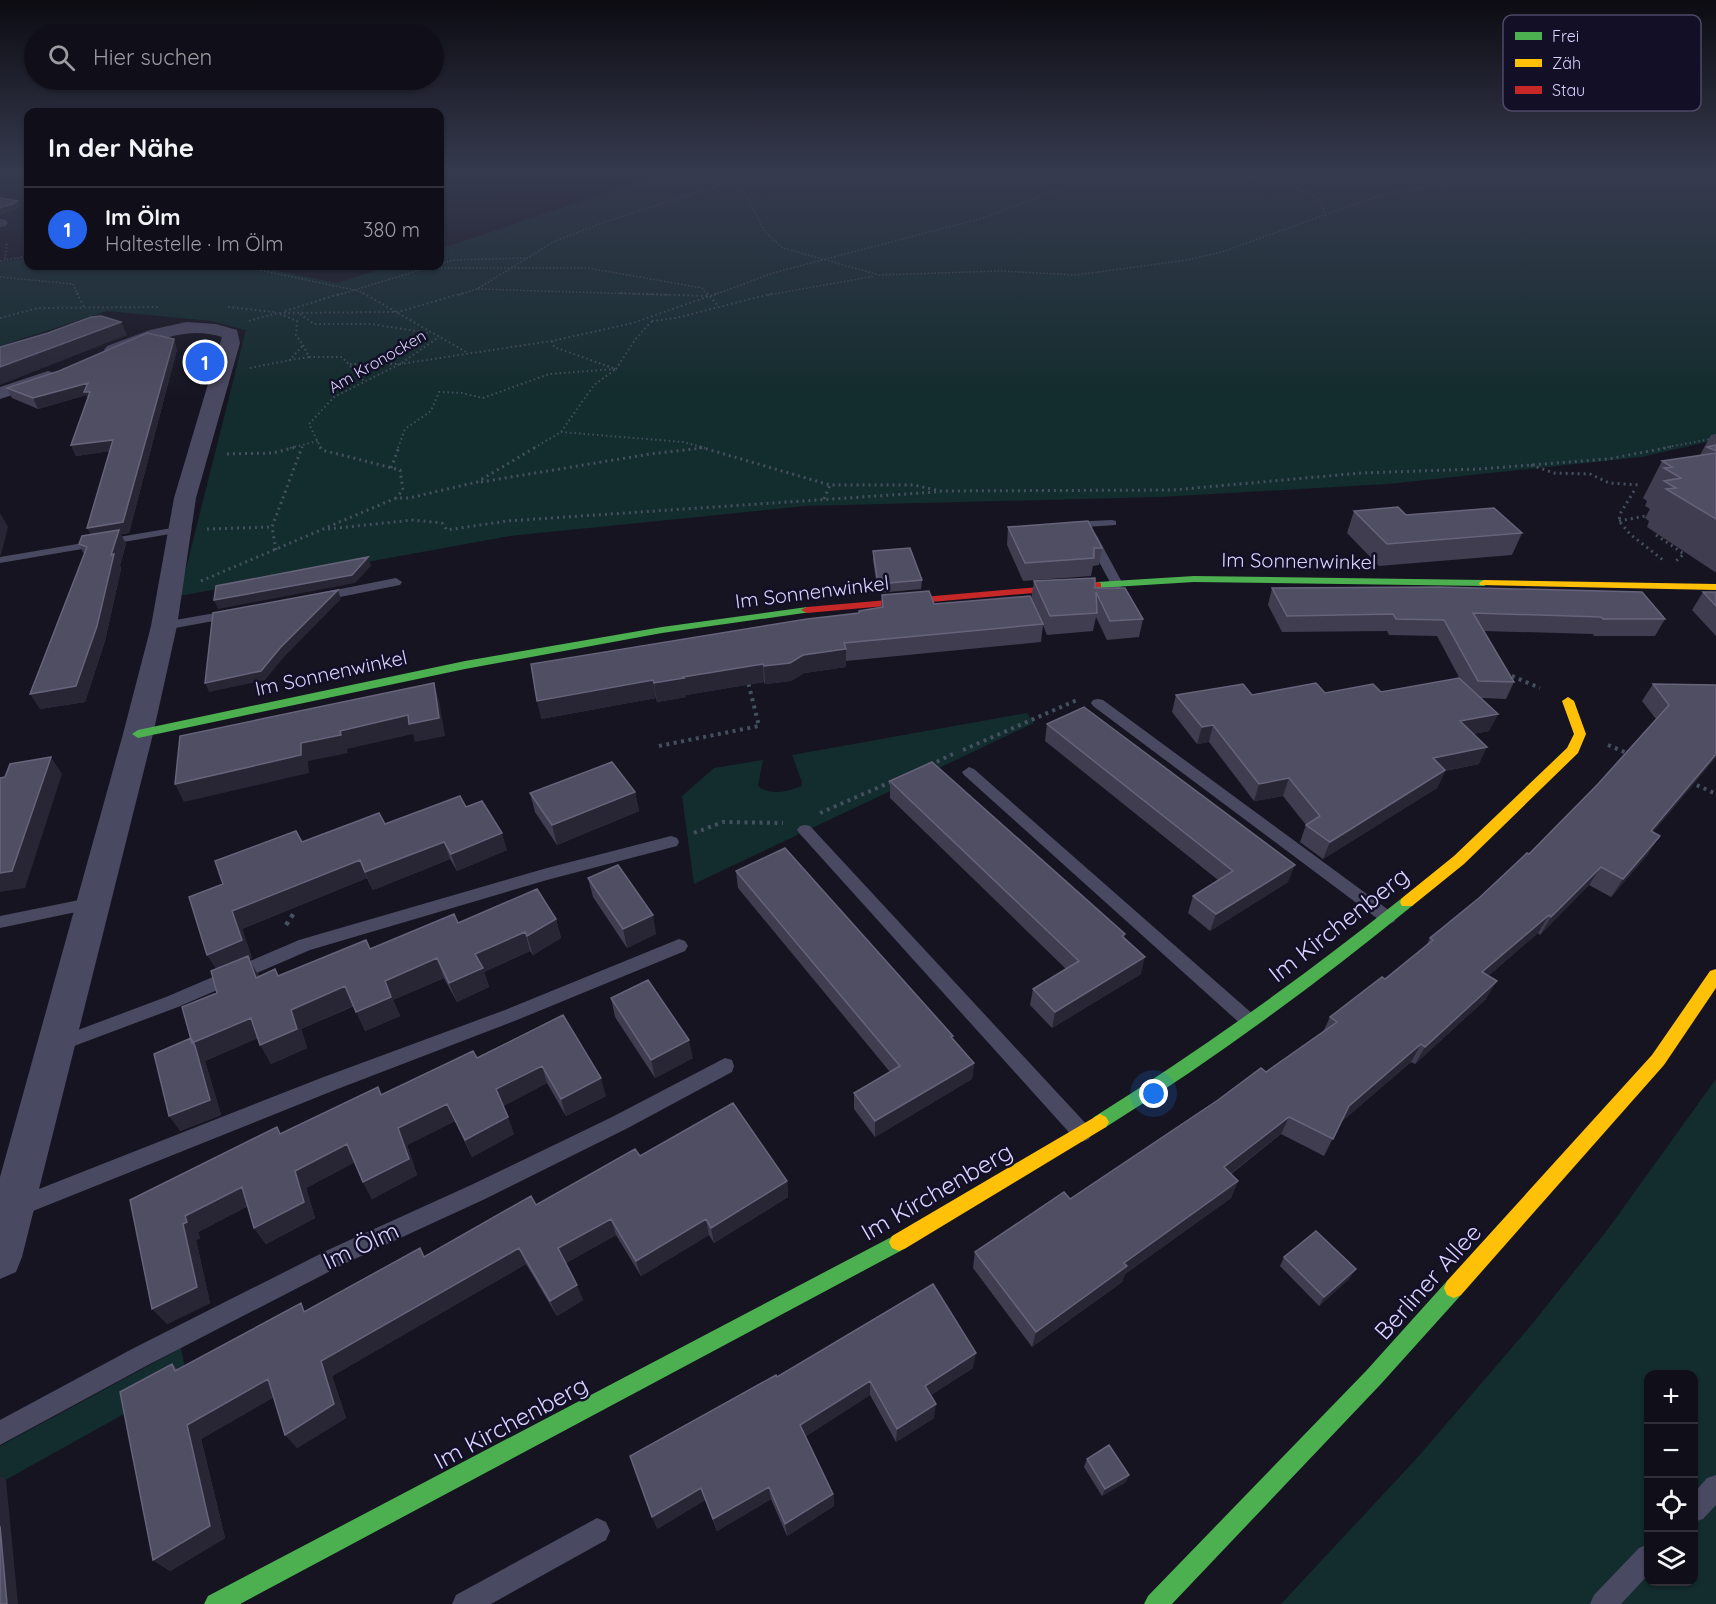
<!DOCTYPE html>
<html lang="de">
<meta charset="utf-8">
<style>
body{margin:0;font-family:Quicksand,sans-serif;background:#191822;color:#f1f3f6}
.controls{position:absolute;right:18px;bottom:18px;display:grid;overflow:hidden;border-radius:12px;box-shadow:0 2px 4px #0004}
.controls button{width:54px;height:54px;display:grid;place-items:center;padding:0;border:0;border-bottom:2px solid #302f38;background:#100f19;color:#f1f3f6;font:30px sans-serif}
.you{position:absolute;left:1154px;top:1094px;width:21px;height:21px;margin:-15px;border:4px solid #fff;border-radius:50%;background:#1a73e8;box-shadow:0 0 0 9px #1a73e833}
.badge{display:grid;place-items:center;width:39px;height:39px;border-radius:50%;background:#2563eb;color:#fff;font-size:20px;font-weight:700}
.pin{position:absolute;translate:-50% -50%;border:3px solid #fff;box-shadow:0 2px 6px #0006}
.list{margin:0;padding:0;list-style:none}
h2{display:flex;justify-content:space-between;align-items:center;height:78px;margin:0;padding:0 24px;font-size:26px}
h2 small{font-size:20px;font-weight:400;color:#9c9ca2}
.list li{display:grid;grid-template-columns:39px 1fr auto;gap:18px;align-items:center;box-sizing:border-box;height:84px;padding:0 24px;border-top:2px solid #302f38}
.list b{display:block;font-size:22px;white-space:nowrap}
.list p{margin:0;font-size:20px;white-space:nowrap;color:#9c9ca2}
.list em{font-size:20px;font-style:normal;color:#9c9ca2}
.icon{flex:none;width:33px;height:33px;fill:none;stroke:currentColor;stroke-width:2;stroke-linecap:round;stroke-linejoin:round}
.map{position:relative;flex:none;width:1716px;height:1604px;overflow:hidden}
.search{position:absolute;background:#100f19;box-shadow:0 2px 4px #0004;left:24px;top:24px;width:420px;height:66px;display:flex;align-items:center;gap:15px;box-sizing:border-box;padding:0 21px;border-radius:33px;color:#9c9ca2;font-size:22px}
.panel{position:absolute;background:#100f19;box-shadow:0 2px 4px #0004;left:24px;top:108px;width:420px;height:162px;border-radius:12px}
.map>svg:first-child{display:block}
.green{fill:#132c2d;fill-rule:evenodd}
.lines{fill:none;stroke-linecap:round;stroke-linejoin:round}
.path-far4{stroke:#44505f;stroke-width:1.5;stroke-dasharray:1.5 2;stroke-linecap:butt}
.path-far3{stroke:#44505f;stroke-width:2;stroke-dasharray:1.5 3;stroke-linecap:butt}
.path-far2{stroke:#44505f;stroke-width:3;stroke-dasharray:2 4;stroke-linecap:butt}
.path-far1{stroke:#44505f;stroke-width:4;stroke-dasharray:3 4.5;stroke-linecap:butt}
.path{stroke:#44505f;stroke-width:4.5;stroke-dasharray:4 5;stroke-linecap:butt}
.lane{fill:#4a4962;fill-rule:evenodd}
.street{fill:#4a4962;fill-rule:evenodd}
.fast{fill:#4caf50;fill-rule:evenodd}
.slow{fill:#ffc107;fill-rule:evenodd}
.jam{fill:#c62828;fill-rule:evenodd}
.wall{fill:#403d50}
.shaded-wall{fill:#282635}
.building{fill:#504e63;stroke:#66637b;stroke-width:1.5}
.labels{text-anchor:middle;stroke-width:5;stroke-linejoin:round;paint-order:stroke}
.far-street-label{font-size:16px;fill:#d9d4ff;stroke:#130f26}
.street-label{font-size:20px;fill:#d9d4ff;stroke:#130f26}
.near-street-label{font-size:24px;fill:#d9d4ff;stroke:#130f26}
.key{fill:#130f26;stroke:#4e4a67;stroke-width:1.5}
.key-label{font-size:16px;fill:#d9d4ff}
</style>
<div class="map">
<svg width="1716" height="1604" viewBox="0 0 1716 1604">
<rect width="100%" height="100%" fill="#161421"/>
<!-- green -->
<path class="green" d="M664 173H1716V440L1642 457 1388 484 1160 497 805 506 510 536 179 596 246 330 211 321 107 311 0 346V262L28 258V266H254L337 283 390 266H440V249Z
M1027 713 1034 723 694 884 682 796 714 768 763 760 758 786C769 796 788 792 801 786L802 782 792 755Z
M1716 1079V1604H1281L1417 1458 1528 1329 1608 1229ZM1648 1374H1694V1582H1648Z
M181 1348 187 1379 0 1483V1446Z"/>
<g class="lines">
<!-- path-far4 -->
<path class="path-far4" d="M724 173 747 197 765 232 783 248 879 275 1000 271 1076 275 1187 260 1222 252 1372 198 1402 191 1547 173
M1239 173 1307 192 1323 204 1325 216
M5 259 7 242
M0 261 28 256
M440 264 453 260 528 258
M240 266 359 291 366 295
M427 268H588L702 288 708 295
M0 277 73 284 78 295
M478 289 669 295
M338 295 430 267
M459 295 477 289 555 241 605 222 756 173
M714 295 773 273 986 217 1101 173
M768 295 875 276"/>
<!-- path-far3 -->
<path class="path-far3" d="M77 293 85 309
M363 293 466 352
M620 293 707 296
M707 293 718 306
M228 307 274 312
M285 311 343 293
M280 314 297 321 296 335 303 345
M300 314 314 324H371L429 333
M0 318 38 308 160 307
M249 321 277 313 398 312 463 293
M652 321 676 318 774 293
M552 341 554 347 616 369 637 337 653 320
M303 345 309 357 290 360Z
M309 357H342L364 381
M350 364H400L552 341 633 323 718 293
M250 368 290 360
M561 432 683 442 705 448
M290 448 318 441
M302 448 303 445
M321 448 309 424 334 397 400 364 439 337
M398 448 405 429 431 411 439 392 462 393 483 398 549 374 616 369 594 385 561 432 534 448
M699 448H702
M1663 448 1716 438"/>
<!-- path-far2 -->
<path class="path-far2" d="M320 447 322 450 400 470 403 490 396 498
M700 447 830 485H914L940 491 1173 490 1361 473 1479 469 1608 459 1671 447
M227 454 273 453 296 447
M1531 465 1554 473 1590 474 1609 483 1641 485
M391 468 399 447
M481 482 650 454 702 448
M1634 491 1620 514 1619 521 1630 534 1663 560
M824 499 830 485
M1619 521 1651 515
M207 529 272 527
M328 529 413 520 442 523 447 530 507 521 936 492
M1656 535 1684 554 1676 561
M276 550 272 527 302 447
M201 581 396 498H409L477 482 536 447"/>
<!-- path-far1 -->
<path class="path-far1" d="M1505 673 1540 688
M1608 745 1629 754
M659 746 759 726 748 682
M963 750 1077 700
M930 765 953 754
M1690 782 1716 794
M820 813 893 781
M694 833 723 822 783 823"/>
<!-- path -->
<path class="path" d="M286 925 296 910"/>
<!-- lane -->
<path class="lane" d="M1112 520 1116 521V525L1069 528 1063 525 1069 522Z
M178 527 184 530 182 532 0 563V557Z
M1091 533 1097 536 1123 584 1121 587 1117 588 1111 584 1085 536Z
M396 578 402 582 400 585 320 601 314 597 320 593Z
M232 610 236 611 238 614 236 617 164 630 158 626 164 622Z
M1098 699 1103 700 1394 914 1396 918 1394 922 1388 924 1382 922 1093 706 1091 703 1093 700Z
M969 767 974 769 1255 1016 1258 1021 1255 1026 1249 1028 1243 1026 964 775 962 772Z
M805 825 810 826 1089 1127 1092 1133 1089 1139 1082 1142 1075 1139 800 834 797 830 800 826Z
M671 836 677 838 679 842 677 846 547 880 310 950 178 1007 66 1049 60 1052 54 1049 51 1044 54 1039 166 997 299 940 547 868Z
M94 897 100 899 102 903 100 907 0 928V916Z
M679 939 685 941 688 946 685 951 517 1020 335 1090 18 1217 11 1214 8 1207 11 1200 321 1078 505 1010Z
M725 1058 732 1060 734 1066 732 1072 626 1129 485 1199 346 1263 148 1365 0 1445V1420L132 1349 330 1249 471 1185 612 1117Z
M1716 1475V1505L1703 1519 1694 1522V1493L1707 1478Z
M597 1518 606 1522 610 1531 606 1540 491 1604H452L456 1595Z
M1648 1544V1575L1621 1604H1590L1594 1595 1639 1548Z"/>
<!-- street -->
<path class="street" d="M0 219 6 220 8 223 6 226 0 227Z
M186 322 216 324 237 330 240 343 196 498 177 626 153 734 22 1257 16 1272 0 1279V1177L123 734 151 626 174 498 222 337C182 324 150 346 113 355L107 354 104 350 107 346 150 330Z
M48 371 55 373 58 377 55 381 0 399V387Z"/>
<!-- fast -->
<path class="fast" d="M1194 576 1484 580 1489 583 1484 586 1194 582 1097 588 1092 585 1097 582Z
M807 607 811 608V612L662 633 465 669 138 738 132 734 138 730 465 661 662 627Z
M1407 897 1412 898 1414 902 1412 906C1314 986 1213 1060 1106 1127L1100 1130 1094 1127 1091 1122 1094 1117C1201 1050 1303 977 1402 898Z
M899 1233 906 1236 909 1242 906 1248 240 1604H204L208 1596Z
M1454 1278 1461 1281 1464 1288 1461 1295 1380 1385 1172 1604H1144L1148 1596 1366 1371 1447 1281Z"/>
<!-- slow -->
<path class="slow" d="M1484 580 1716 584V590L1480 585 1479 583Z
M1568 697 1574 701 1586 734 1578 753 1464 864 1412 906H1402L1400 902 1402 898 1454 856 1567 748 1574 734 1562 701Z
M1716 969V988L1664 1065 1461 1295 1454 1298 1447 1295 1444 1288 1447 1281 1652 1055 1710 971Z
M1100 1114 1106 1117 1109 1122 1106 1127 906 1248 899 1251 892 1248 889 1242 892 1236Z"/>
<!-- jam -->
<path class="jam" d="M1097 582 1101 583V587L807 613 801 610 807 607Z"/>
</g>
<!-- wall -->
<path class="wall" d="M177 349 129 533 121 534 126 544 120 565 121 569 105 641 85 702 40 709 84 554 79 544 90 534 110 451 76 456 71 445 88 399 86 395 38 409 12 398 7 388Z
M1716 434V571L1715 572 1647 527 1649 521 1645 518 1650 509 1645 506 1647 501 1643 498 1662 461 1700 455 1711 435Z
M1354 511 1406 515 1522 533 1512 555 1379 566 1347 533Z
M1008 527 1102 548 1099 565 1093 566 1091 576 1023 581 1007 545Z
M873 551 922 580 921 589 878 593 873 560Z
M1034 581 1095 588 1143 619 1139 637 1107 640 1096 617 1093 631 1047 635 1043 625 1041 642 846 661V667L804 673 791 681 765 684 764 682 686 695V697L657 702 656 698 541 719 859 613V611L881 607 882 595 934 604 1031 599Z
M1272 588 1665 619 1655 636H1594L1593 634 1483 631 1514 682 1506 699 1481 698 1498 714 1489 731 1473 734 1479 764 1445 771 1437 788 1323 859 1300 842 1306 825 1283 796 1254 801 1209 742 1197 744 1172 712 1176 695H1252L1381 692 1460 679 1437 636 1389 635 1387 631 1282 632 1268 605Z
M1703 592H1716V636L1692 610Z
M1653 684 1716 757 1653 832 1648 854 1611 897 1589 885 1540 935 1538 933 1488 976 1486 999 1415 1064 1411 1062 1341 1122 1324 1156 1281 1134 1231 1174 1238 1181 1231 1198 1125 1274 1122 1282 1032 1347 973 1268 975 1252 1070 1199 1218 1100 1266 1072 1323 1032 1330 1017 1385 979 1426 946 1430 938 1479 898 1529 854 1598 784 1656 719 1642 701Z
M1047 724 1288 882 1210 931 1188 913 1193 896 1218 880 1045 741Z
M890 781 1125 934 1124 938 1141 974 1052 1028 1030 1005 1033 989 1066 969 890 798Z
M635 792 639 811 557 845 535 812 530 793Z
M466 807 507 850 457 871 450 859 373 890 367 878 242 929 252 958 249 959 259 976H279L458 923 556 919 561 938 533 955 530 951 484 972 489 987 457 1002 444 978 393 1000 400 1016 365 1031 354 1006 301 1029 307 1048 271 1064 258 1038 205 1061 221 1115 180 1131 191 1038 217 993 216 969 223 884 302 842Z
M736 871 953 1038 974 1063 972 1079 875 1137 854 1109V1093L890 1072 738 888Z
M588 878 656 934 627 948 593 897Z
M611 998 693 1058 655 1078 615 1017Z
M563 1015 606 1096 566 1116 547 1083 503 1106 514 1134 472 1157 455 1121 407 1145 417 1175 372 1199 363 1182 355 1162 306 1188 315 1218 266 1244 254 1228 248 1206 198 1232 200 1238 196 1240 210 1303 167 1324 130 1200 282 1134 477 1058Z
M640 1156 787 1181 788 1197 714 1243 709 1235 641 1276 616 1235 566 1263 583 1300 557 1316 526 1264 332 1376 346 1418 297 1448 274 1397 201 1439 225 1538 170 1571 153 1560 172 1364 178 1370Z
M1284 1257 1350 1278 1319 1306 1280 1266Z
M973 1368 931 1395 934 1418 896 1442 870 1395 806 1436 833 1494 834 1506 787 1536 771 1499 717 1531 705 1500 657 1529 777 1377Z
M1087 1459 1126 1482 1102 1496 1084 1467Z"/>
<!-- shaded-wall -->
<path class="shaded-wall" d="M3 193 5 200 0 202V194Z
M18 201 21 207 17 208 18 209 0 215V208Z
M121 322 127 335 0 385V367Z
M174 339 177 349 129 533 121 534 126 544 120 565 121 569 105 641 85 702 40 709 30 694 93 539 87 528Z
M88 383 92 393 89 403 86 395 38 409 33 398Z
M113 440 118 450 76 456 71 445Z
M0 513 8 527 1 555H0Z
M368 557 371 566 355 583 218 609 214 600Z
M338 590 341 599 284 657 265 680 209 692 205 683 280 648Z
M846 649V667L804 673 791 681 765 684 764 666 803 655Z
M763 664 764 682 686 695V697L657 702 654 683 683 677Z
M653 680 656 698 541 719 537 701Z
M434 683 439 700 445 736 415 742 413 734 347 749 348 753 308 761 309 773 184 802 175 784 340 731Z
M1498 714 1489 731 1452 738 1460 721Z
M1213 725 1209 742 1197 744 1202 727Z
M1487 747 1479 764 1445 771 1437 788 1323 859 1330 842 1433 758Z
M1716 754V757L1639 849 1651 831Z
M51 757 62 774 25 888 0 892V873Z
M1289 778 1283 796 1254 801 1259 784Z
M635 792 639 811 557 845 552 825Z
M502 833 507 850 457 871 451 854Z
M1660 836 1648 854 1611 897 1623 879Z
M444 842 450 859 373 890 365 872Z
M360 860 367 878 242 929 252 958 249 959 258 975 266 997 218 972 207 955 232 911Z
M1295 865 1288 882 1210 931 1216 914Z
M1601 867 1589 885 1540 935 1551 917Z
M653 915 656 934 627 948 623 929Z
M1549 915 1538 933 1472 990 1482 972Z
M556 919 561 938 533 955 527 936Z
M525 932 530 951 484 972 489 987 457 1002 449 983 475 954Z
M1145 957 1141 974 1052 1028 1055 1012Z
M437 958 444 978 393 1000 400 1016 365 1031 356 1012 385 981Z
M1497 981 1486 999 1415 1064 1425 1047Z
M345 986 355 1005 301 1029 307 1048 271 1064 260 1045 291 1010Z
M251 1018 262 1036 205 1061 221 1115 180 1131 169 1116 192 1043Z
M689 1040 693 1058 655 1078 651 1060Z
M1421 1044 1411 1062 1340 1123 1349 1106Z
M974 1063 972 1079 875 1137V1121Z
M542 1066 547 1083 502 1107 496 1089Z
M601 1078 606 1096 566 1116 561 1099Z
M447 1104 455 1121 407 1145 417 1175 372 1199 363 1182 398 1128Z
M508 1117 514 1134 472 1157 465 1140Z
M1289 1117 1281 1134 1217 1184 1224 1167Z
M347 1144 357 1161 306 1188 315 1218 266 1244 254 1228 295 1171Z
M787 1181 788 1197 714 1243 711 1228Z
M1238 1181 1231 1198 1125 1274 1122 1282 1032 1347 1036 1332 1124 1263Z
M242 1187 254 1203 198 1232 200 1238 196 1240 210 1303 167 1324 152 1309 185 1216Z
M611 1219 616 1235 564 1264 558 1248Z
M706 1219 709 1235 641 1276 636 1261Z
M519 1248 526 1264 332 1376 346 1418 297 1448 285 1435 321 1361Z
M1356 1269 1350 1278 1319 1306 1324 1297Z
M577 1285 583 1300 557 1316 550 1301Z
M976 1353 973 1368 923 1400 925 1386Z
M268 1379 281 1393 201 1439 225 1538 170 1571 153 1560 187 1425Z
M870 1381V1395L802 1439 800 1425Z
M936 1404 934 1418 896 1442 897 1429Z
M1129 1475 1126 1482 1102 1496 1105 1489Z
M0 1476 6 1480 18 1604H7L0 1526Z
M769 1487 771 1499 717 1531 713 1519Z
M701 1488 705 1500 657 1529 652 1517Z
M833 1494 834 1506 787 1536 785 1524Z"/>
<!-- building -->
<path class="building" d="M0 198 18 201 12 203H15L0 208Z
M101 316 121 322 0 367V347L48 333 91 317Z
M147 333 174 339 123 522 87 528 113 440 71 445 90 392H84L88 383 33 398 7 388 59 371Z
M1716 445V451L1707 447Z
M1716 453V519L1666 489 1676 488 1664 481 1681 478 1664 468 1672 467 1662 461Z
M1398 507 1406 515 1494 508 1522 533 1387 544 1354 511Z
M1088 521 1102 548H1094V558L1025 563 1008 527Z
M119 530 111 555 114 554 97 626 76 686 30 694 87 547 79 544 82 536Z
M910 548 922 580 878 584 873 551Z
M368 557 352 575 214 600 216 586Z
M1095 578V588H1125L1143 619 1110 621 1096 592 1097 613 1050 616 1034 581Z
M1439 587 1642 592 1665 619H1603L1601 617 1473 613 1514 682 1478 681 1444 620 1396 619 1393 614 1287 616 1272 588Z
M338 590 280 648 261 671 205 683 213 613Z
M929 591 934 604 1030 596 1043 624 844 643 846 649 803 655 790 663 764 666 763 664 683 677 684 678 654 683 653 680 537 701 531 664 807 619 859 613V611L883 607 882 595Z
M1703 592H1716V606Z
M1459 678 1498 714 1460 721 1487 747 1433 758 1445 770 1330 842 1306 825 1320 816 1289 778 1259 784 1213 725 1202 727 1176 695 1243 684 1252 695 1316 683 1325 693 1373 684 1381 692Z
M434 683 439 718 409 724 408 715 340 731 341 735 301 743V755L175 784 180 736Z
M1653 684 1716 685V754L1651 831 1660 836 1623 879 1601 867 1551 917 1549 915 1482 972 1497 981 1425 1047 1421 1044 1349 1106 1333 1139 1289 1117 1224 1167 1238 1181 1124 1263 1127 1266 1036 1332 975 1252 1064 1192 1070 1199 1218 1100 1261 1068 1266 1072 1337 1022 1330 1017 1382 977 1385 979 1433 940 1430 938 1479 898 1527 853 1529 854 1598 784 1669 705Z
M1084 707 1295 865 1216 914 1193 896 1233 871 1047 724Z
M51 757 12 871 0 873V778L5 777 10 764Z
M612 762 635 792 552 825 530 793Z
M932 762 1125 934 1122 936 1145 957 1055 1012 1033 989 1079 961 890 781Z
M460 796 466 807 482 801 502 833 451 854 444 842 365 872 360 860 232 911 242 940 207 955 189 897 223 884 215 861 296 831 302 842 379 813 385 824Z
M785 848 953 1036 951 1037 974 1063 875 1121 854 1093 900 1066 736 871Z
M618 865 653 915 623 929 588 878Z
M537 889 556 919 527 936 525 932 475 954 483 968 449 983 437 958 385 981 391 997 356 1012 345 986 291 1010 297 1029 260 1045 251 1018 192 1043 182 1007 217 993 211 971 248 956 256 978 275 969 278 976 366 940 370 949 454 914 458 923Z
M648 980 689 1040 651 1060 611 998Z
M563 1015 601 1078 561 1099 542 1066 496 1089 508 1117 465 1140 447 1104 398 1128 409 1159 363 1182 347 1144 295 1171 304 1202 254 1228 242 1187 185 1216 187 1222 183 1224 197 1287 152 1309 130 1200 277 1127 280 1134 378 1087 381 1095 473 1051 477 1058Z
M191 1038 195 1046 210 1100 169 1116 154 1054Z
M733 1103 787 1181 711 1228 706 1219 636 1261 611 1219 558 1248 577 1285 550 1301 519 1248 321 1361 334 1404 285 1435 268 1379 187 1425 210 1526 153 1560 120 1392 172 1364 175 1371 301 1303 304 1312 420 1248 424 1257 531 1196 536 1205 635 1149 640 1156Z
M1316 1231 1356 1269 1324 1297 1284 1257Z
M933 1284 976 1353 925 1386 936 1404 897 1429 870 1381 800 1425 833 1494 785 1524 769 1487 713 1519 701 1488 652 1517 630 1456 776 1375 777 1377Z
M1109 1445 1129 1475 1105 1489 1087 1459Z
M0 1526 7 1604H0Z"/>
<!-- sky -->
<linearGradient id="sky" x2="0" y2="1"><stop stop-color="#0c0b12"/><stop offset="0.43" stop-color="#363a4e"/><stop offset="1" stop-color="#363a4e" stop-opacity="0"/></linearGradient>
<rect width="1716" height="398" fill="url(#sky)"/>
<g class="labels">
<!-- far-street labels -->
<g class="far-street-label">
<text transform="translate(377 361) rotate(-30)" y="6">Am Kronocken</text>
</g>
<!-- street labels -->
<g class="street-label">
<text transform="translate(1299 561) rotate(1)" y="7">Im Sonnenwinkel</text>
<text transform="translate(812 592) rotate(-7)" y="7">Im Sonnenwinkel</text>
<text transform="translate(331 673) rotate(-12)" y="7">Im Sonnenwinkel</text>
</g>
<!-- near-street labels -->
<g class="near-street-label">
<text transform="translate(1339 925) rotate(-38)" y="8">Im Kirchenberg</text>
<text transform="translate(937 1192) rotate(-30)" y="8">Im Kirchenberg</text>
<text transform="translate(361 1246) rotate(-25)" y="8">Im Ölm</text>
<text transform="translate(1428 1282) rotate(-48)" y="8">Berliner Allee</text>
<text transform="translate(511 1423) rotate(-28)" y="8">Im Kirchenberg</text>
</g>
</g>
<!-- legend -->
<rect x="1503" y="15" width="198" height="96" rx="9" class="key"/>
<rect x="1515" y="32" width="27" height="8" fill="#4caf50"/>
<rect x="1515" y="59" width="27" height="8" fill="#ffc107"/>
<rect x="1515" y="86" width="27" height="8" fill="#c62828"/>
<g class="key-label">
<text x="1552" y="42">Frei</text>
<text x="1552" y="69">Zäh</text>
<text x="1552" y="96">Stau</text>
</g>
</svg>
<div class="controls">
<button>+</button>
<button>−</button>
<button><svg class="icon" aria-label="locate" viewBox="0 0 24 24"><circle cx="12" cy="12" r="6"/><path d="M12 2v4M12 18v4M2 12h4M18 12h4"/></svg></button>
<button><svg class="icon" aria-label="layers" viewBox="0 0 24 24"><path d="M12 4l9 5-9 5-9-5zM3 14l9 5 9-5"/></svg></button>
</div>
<div class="you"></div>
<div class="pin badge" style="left:205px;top:362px">1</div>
<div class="search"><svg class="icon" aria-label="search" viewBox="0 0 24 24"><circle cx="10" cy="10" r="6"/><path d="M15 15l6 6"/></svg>Hier suchen</div>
<section class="panel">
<h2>In der Nähe<small></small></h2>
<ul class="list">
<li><span class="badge">1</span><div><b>Im Ölm</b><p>Haltestelle · Im Ölm</p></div><em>380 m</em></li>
</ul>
</section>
</div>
